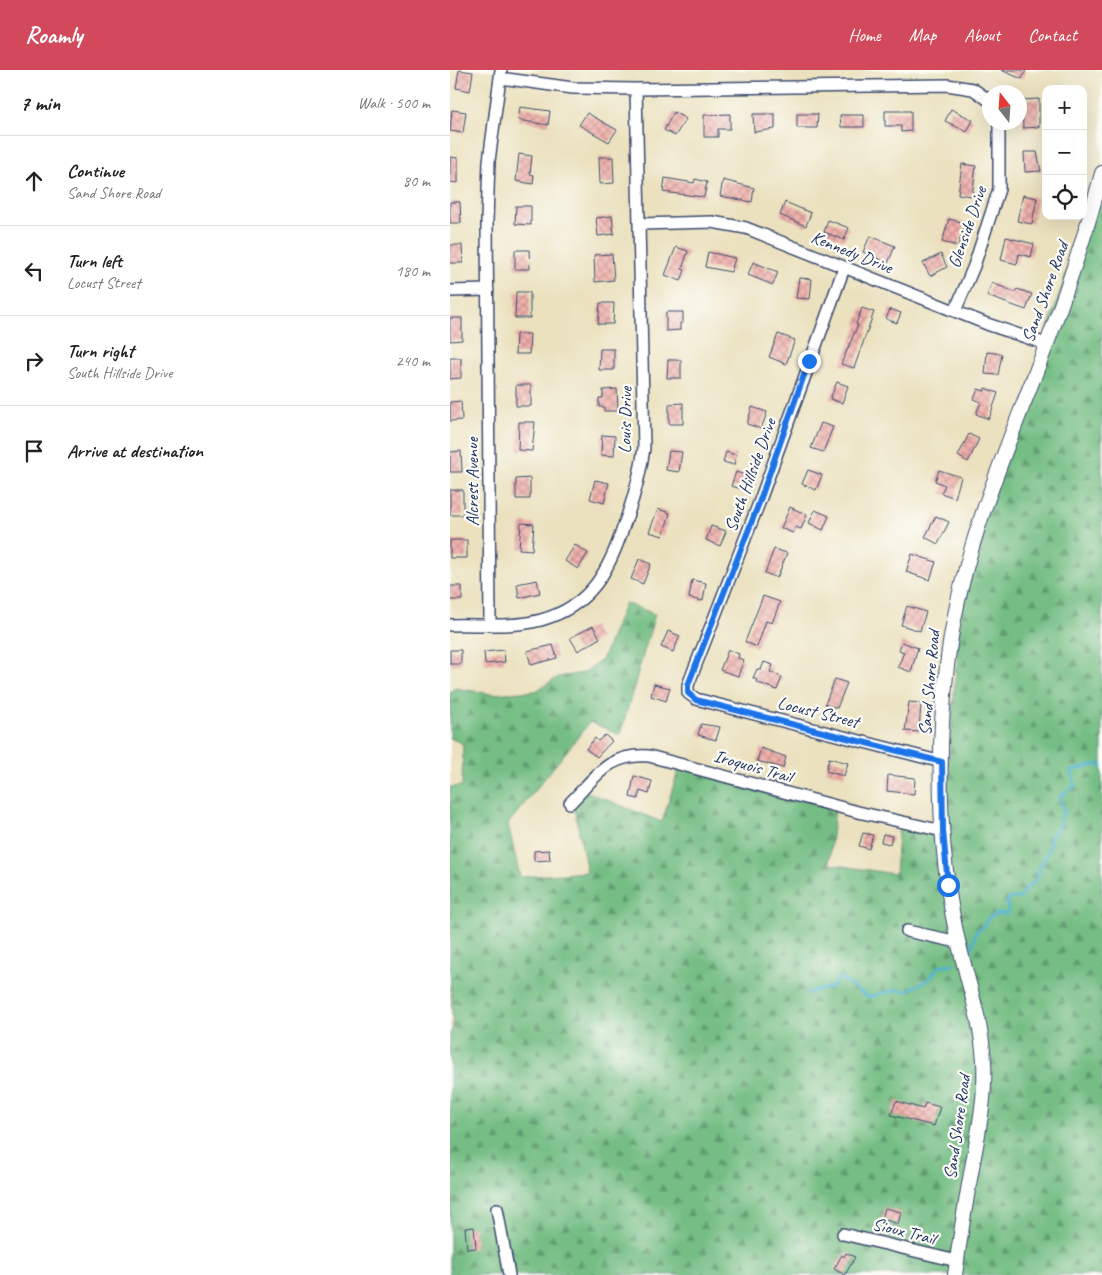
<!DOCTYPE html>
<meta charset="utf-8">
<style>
body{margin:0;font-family:Caveat,sans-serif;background:#f6f6f6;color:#222}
.controls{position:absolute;right:15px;top:15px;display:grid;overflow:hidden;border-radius:10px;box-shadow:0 5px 20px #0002}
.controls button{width:45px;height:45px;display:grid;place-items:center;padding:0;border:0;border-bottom:1px solid #e0e0e0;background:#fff;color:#222;font:25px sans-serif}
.compass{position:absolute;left:532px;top:15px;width:45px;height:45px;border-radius:50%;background:#fff;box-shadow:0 5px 20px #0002;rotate:343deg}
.stop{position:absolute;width:15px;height:15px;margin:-11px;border:4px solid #1a73e8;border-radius:50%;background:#fff}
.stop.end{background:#1a73e8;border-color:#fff;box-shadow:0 1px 5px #0008}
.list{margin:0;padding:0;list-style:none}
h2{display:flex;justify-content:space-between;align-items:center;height:65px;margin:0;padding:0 20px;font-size:21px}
h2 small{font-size:16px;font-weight:400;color:#767676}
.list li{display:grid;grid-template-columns:32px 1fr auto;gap:15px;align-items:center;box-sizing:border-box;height:90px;padding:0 20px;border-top:1px solid #e0e0e0}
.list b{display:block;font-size:19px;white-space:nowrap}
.list p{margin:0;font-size:16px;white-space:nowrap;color:#767676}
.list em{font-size:16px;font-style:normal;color:#767676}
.icon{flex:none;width:28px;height:28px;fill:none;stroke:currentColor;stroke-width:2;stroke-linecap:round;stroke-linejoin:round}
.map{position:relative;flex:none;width:652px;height:1205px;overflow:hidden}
header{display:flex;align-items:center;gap:30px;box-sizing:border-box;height:70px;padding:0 25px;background:#d1495b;color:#fff}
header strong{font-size:24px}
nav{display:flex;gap:28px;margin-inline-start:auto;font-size:18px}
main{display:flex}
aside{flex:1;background:#fff}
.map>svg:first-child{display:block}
.forest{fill:url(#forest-firs);stroke:#487671}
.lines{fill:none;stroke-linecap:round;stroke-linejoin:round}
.stream{stroke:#50b2cf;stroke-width:3}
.building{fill:url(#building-cross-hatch)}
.minor-casing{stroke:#3a4a6c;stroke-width:14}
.tertiary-casing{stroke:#3a4a6c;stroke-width:16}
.minor{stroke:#fff;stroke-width:11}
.tertiary{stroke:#fff;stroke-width:14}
.route{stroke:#1a73e8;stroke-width:6}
.labels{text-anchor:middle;stroke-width:4.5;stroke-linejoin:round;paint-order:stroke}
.street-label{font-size:18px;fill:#1b2f5e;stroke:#fdfcf7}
</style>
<header>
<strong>Roamly</strong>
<nav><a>Home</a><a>Map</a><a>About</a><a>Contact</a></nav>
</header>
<main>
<aside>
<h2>7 min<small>Walk · 500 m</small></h2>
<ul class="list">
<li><svg class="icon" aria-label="ahead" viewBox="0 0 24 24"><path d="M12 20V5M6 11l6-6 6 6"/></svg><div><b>Continue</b><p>Sand Shore Road</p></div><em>80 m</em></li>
<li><svg class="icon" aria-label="left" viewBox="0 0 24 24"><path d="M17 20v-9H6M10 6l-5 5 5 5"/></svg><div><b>Turn left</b><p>Locust Street</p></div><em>180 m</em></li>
<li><svg class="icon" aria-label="right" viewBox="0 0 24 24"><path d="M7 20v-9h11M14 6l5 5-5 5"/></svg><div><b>Turn right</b><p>South Hillside Drive</p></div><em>240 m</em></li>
<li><svg class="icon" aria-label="arrive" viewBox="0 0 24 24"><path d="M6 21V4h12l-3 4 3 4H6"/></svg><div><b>Arrive at destination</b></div></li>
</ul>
</aside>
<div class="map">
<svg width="652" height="1205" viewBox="0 0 652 1205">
<defs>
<pattern id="forest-firs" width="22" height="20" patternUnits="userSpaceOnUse" patternTransform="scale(1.25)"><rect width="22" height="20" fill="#74bd84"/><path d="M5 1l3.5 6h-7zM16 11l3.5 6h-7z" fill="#5e9a6f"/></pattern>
<pattern id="building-cross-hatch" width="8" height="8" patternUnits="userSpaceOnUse" patternTransform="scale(1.25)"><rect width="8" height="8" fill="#f1b1ac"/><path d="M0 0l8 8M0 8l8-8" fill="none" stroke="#c2908f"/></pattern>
</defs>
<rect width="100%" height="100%" fill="#fdfcf7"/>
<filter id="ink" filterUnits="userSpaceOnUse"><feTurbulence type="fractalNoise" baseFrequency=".02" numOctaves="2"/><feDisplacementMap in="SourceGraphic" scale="10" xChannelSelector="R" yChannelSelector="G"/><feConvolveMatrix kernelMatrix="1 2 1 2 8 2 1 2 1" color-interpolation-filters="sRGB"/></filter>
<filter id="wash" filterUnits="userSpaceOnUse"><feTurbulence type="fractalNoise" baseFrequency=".0096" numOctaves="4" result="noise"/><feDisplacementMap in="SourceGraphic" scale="20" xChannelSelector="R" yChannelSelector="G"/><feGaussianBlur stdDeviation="1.12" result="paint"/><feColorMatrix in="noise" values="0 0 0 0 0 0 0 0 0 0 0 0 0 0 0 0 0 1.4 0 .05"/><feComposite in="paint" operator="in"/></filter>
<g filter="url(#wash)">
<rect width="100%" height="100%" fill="#ebe1be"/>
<!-- forest -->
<path class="forest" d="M652 96V1205H0V964L3 958 0 895V717L12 716 13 674 0 668V622L5 618 41 624 86 621 108 607 133 603 152 590 175 533 205 544 170 665 140 652 58 754 70 807 137 802 123 732 135 721 212 752 230 695 385 737 379 794 445 804 449 752 493 758 513 513Z"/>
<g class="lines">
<!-- stream -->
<path class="stream" d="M521 881 526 862 536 854 537 849 548 843 556 844 558 841 557 831 561 828H570L575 819 585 811 589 804V797L597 785 601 767 611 754 610 747 615 741 609 727 625 716 621 701 648 694 652 697
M356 923 382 917 389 907 418 927 446 920 456 921C473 912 478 913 489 896L504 894"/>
</g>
<g id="blocks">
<!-- building -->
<path class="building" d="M9 0 23 2 20 21 6 18Z
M551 0H576L572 9Z
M589 29V57L573 58 572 30Z
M70 37 100 41 98 55 68 50Z
M501 39 523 50 517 62 495 51Z
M2 40 16 42 13 63 0 61Z
M435 41H461V61L451 62V56H435Z
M224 42 236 49 225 66 214 60Z
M137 43 167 60 159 72 129 55Z
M280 44V59H268V67H254V45Z
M303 44H325V59L304 62Z
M347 44H368L367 58H347Z
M390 45H414V57H391Z
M574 82H587L591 101 575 102Z
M69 84 82 86 80 104 84 105 83 114 66 111Z
M0 87 8 88V113L0 112Z
M149 87H163L164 113 150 114Z
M512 94 526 96 522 126 508 124Z
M215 108 244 113 245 109 257 112 254 127 213 122Z
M273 110 304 118 302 132 270 126Z
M573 125 587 128 582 154 567 151Z
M0 132H10L11 153H0Z
M335 132 361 143 356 156 330 145Z
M66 136H81V155L65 154Z
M162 146 164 164 148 166 146 148Z
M499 149 515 153 508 176 492 172Z
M378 150 399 158 394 170 374 162Z
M420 166 445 176 438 193 413 182Z
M556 167 584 174 581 187 569 184 567 194 551 190Z
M0 175H12L13 193H0Z
M226 177 238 181 232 199 235 200 231 211 215 205Z
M65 180H79L80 199H65Z
M258 182 285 188 281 202 255 197Z
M162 184 164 210 145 212 144 185Z
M491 184 497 197 480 206 473 193Z
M303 192 328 202 323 215 298 205Z
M349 208 362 209 360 229 346 228Z
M542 213 565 222 567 219 582 224 576 240 537 226Z
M66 222H80V248H65Z
M150 233H164L163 254H148Z
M412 238 424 242 404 298 391 294 408 255 406 254Z
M440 239 451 243 447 253 436 249Z
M216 242H233V253H230V260L216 261Z
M0 248H12V270L0 271Z
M66 264H80L79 284H65Z
M328 264 345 270 336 294 319 287Z
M150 279H164V300H149Z
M537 282 552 284 548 305 535 304Z
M0 288H11V308L0 309Z
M218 290H231V308H217Z
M387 312 398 316 392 333 380 329Z
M66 315H81V336H66Z
M535 318 548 323 539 349 526 344 531 332 524 329 528 319 535 321Z
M167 319 168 341H154V337H149V328H153V320Z
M11 331 12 350 0 351V332Z
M233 333V354H219V334Z
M302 337 317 342 311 359 297 354Z
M69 352H85L82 381 68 380Z
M371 353 383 357 373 382 361 378Z
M519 364 529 369 518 392 508 386Z
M152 365 165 366 164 386 151 385Z
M11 381 12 402H0V382Z
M219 381 232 382 229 402 216 400Z
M276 382 286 385 284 395 273 392Z
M358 400 372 405 366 420 352 414Z
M489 400 511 407 505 428 491 423 495 415 485 411Z
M286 402 298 406 296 420 281 416Z
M80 408V429H66V409Z
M145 410 159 413 154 433 140 429Z
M0 420H13V445H0Z
M340 437 357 445 351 459 346 457 343 463 331 458Z
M208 439 220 443 213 466 199 462Z
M365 440 379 446 373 460 359 453Z
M486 446 499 452 488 474 475 467Z
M71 453 84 454 82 480 69 479Z
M261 456 276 461 270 476 256 470Z
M0 470H17V488H0Z
M125 475 138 483 128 499 115 491Z
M324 479 337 483 327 508 315 503Z
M462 484 486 492 480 510 456 502Z
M189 489 201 494 193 514 181 509Z
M87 510 90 523 69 528 67 514Z
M242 510 256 513 253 531 239 528Z
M0 516H12V530H0Z
M313 526 330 532 322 553 316 551 307 577 295 572Z
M457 536 476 542 470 561 451 555Z
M143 556 150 568 128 581 120 568Z
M218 561 230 566 223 582 211 577Z
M452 572 468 578 461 602 448 597 454 582 449 580Z
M103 575 107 588 81 595 77 581Z
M0 580H11V594H0Z
M54 580 55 592 35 594 34 582Z
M278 580 289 584 288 588 294 590 288 606 270 600Z
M314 592 323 595 320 602 332 607 327 620 306 612 307 610 303 608 307 599 311 600Z
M385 609 397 613 387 638 375 634Z
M204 614 220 618 216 631 201 626Z
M459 632 471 633 469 662 455 661Z
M251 654 270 657 266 670 248 665Z
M155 665 162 671 147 687 136 679 145 668 148 671Z
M311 678 336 687 333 698 307 691Z
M379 688 398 693 394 706 376 701Z
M438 705 465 708 464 724 437 721Z
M184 706 202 711 199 724 190 721 188 729 180 727Z
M413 763 423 765 419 779 409 776Z
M433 764 442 766 440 774 431 772Z
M99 780 100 790 84 791V781Z
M446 1031 473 1039 475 1033 490 1037 484 1056 441 1045Z
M435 1138 451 1142 448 1154 432 1149Z
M24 1157 26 1178 17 1179 15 1158Z
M396 1183 405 1187 395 1205 384 1199 392 1185 394 1187Z"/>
</g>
</g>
<g filter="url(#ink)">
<use href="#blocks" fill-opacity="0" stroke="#3a4a6c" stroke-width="1"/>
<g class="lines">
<defs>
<path id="minor" d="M50 8 123 18 186 19 497 15 523 19 540 31
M190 154 262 152 296 158 537 254 596 274
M394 198 309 433 238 615V623L246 629 492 692
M0 221 38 220
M505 241 524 196 549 119V52
M40 554 37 151 39 91 51 0
M0 555C29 554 62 558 91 550 141 536 159 501 174 455 184 428 190 407 194 378L186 19
M120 733C146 707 158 683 199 686L408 742 493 761
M457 861 508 872
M47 1139 59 1205
M393 1164 507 1191"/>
<path id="tertiary" d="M505 1205C510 1167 516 1130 523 1092 529 1059 536 1025 534 991 531 945 514 902 505 857 488 775 487 680 497 596 510 478 561 370 602 260 621 208 638 156 652 103"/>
</defs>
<!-- minor casing -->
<use href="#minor" class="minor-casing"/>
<!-- tertiary casing -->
<use href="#tertiary" class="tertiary-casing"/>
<!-- minor -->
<use href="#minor" class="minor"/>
<!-- tertiary -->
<use href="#tertiary" class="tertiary"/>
</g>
</g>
<g class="lines" filter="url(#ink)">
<!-- route -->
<path class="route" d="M359 291 309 433 238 615V623L246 630 492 692 493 761 498 815"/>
</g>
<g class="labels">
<!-- street labels -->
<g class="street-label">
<text transform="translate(517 157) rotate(-71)" y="6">Glenside Drive</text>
<text transform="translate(402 182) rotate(22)" y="6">Kennedy Drive</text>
<text transform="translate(595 222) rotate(-70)" y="6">Sand Shore Road</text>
<text transform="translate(175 350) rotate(-89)" y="6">Louis Drive</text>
<text transform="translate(300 405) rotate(-70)" y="6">South Hillside Drive</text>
<text transform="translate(22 412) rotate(-90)" y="6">Alcrest Avenue</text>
<text transform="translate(479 613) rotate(-85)" y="6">Sand Shore Road</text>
<text transform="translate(368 642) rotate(14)" y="6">Locust Street</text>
<text transform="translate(303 696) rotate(16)" y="6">Iroquois Trail</text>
<text transform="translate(507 1057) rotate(-82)" y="6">Sand Shore Road</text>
<text transform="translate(454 1161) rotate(14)" y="6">Sioux Trail</text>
</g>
</g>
</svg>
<div class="controls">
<button>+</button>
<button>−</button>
<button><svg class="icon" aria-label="locate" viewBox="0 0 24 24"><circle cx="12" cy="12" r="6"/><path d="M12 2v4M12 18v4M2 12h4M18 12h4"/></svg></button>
</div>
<svg class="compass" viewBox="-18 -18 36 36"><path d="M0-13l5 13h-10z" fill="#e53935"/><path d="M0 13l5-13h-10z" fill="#767676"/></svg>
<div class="stop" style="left:498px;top:815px"></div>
<div class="stop end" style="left:359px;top:291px"></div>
</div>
</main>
